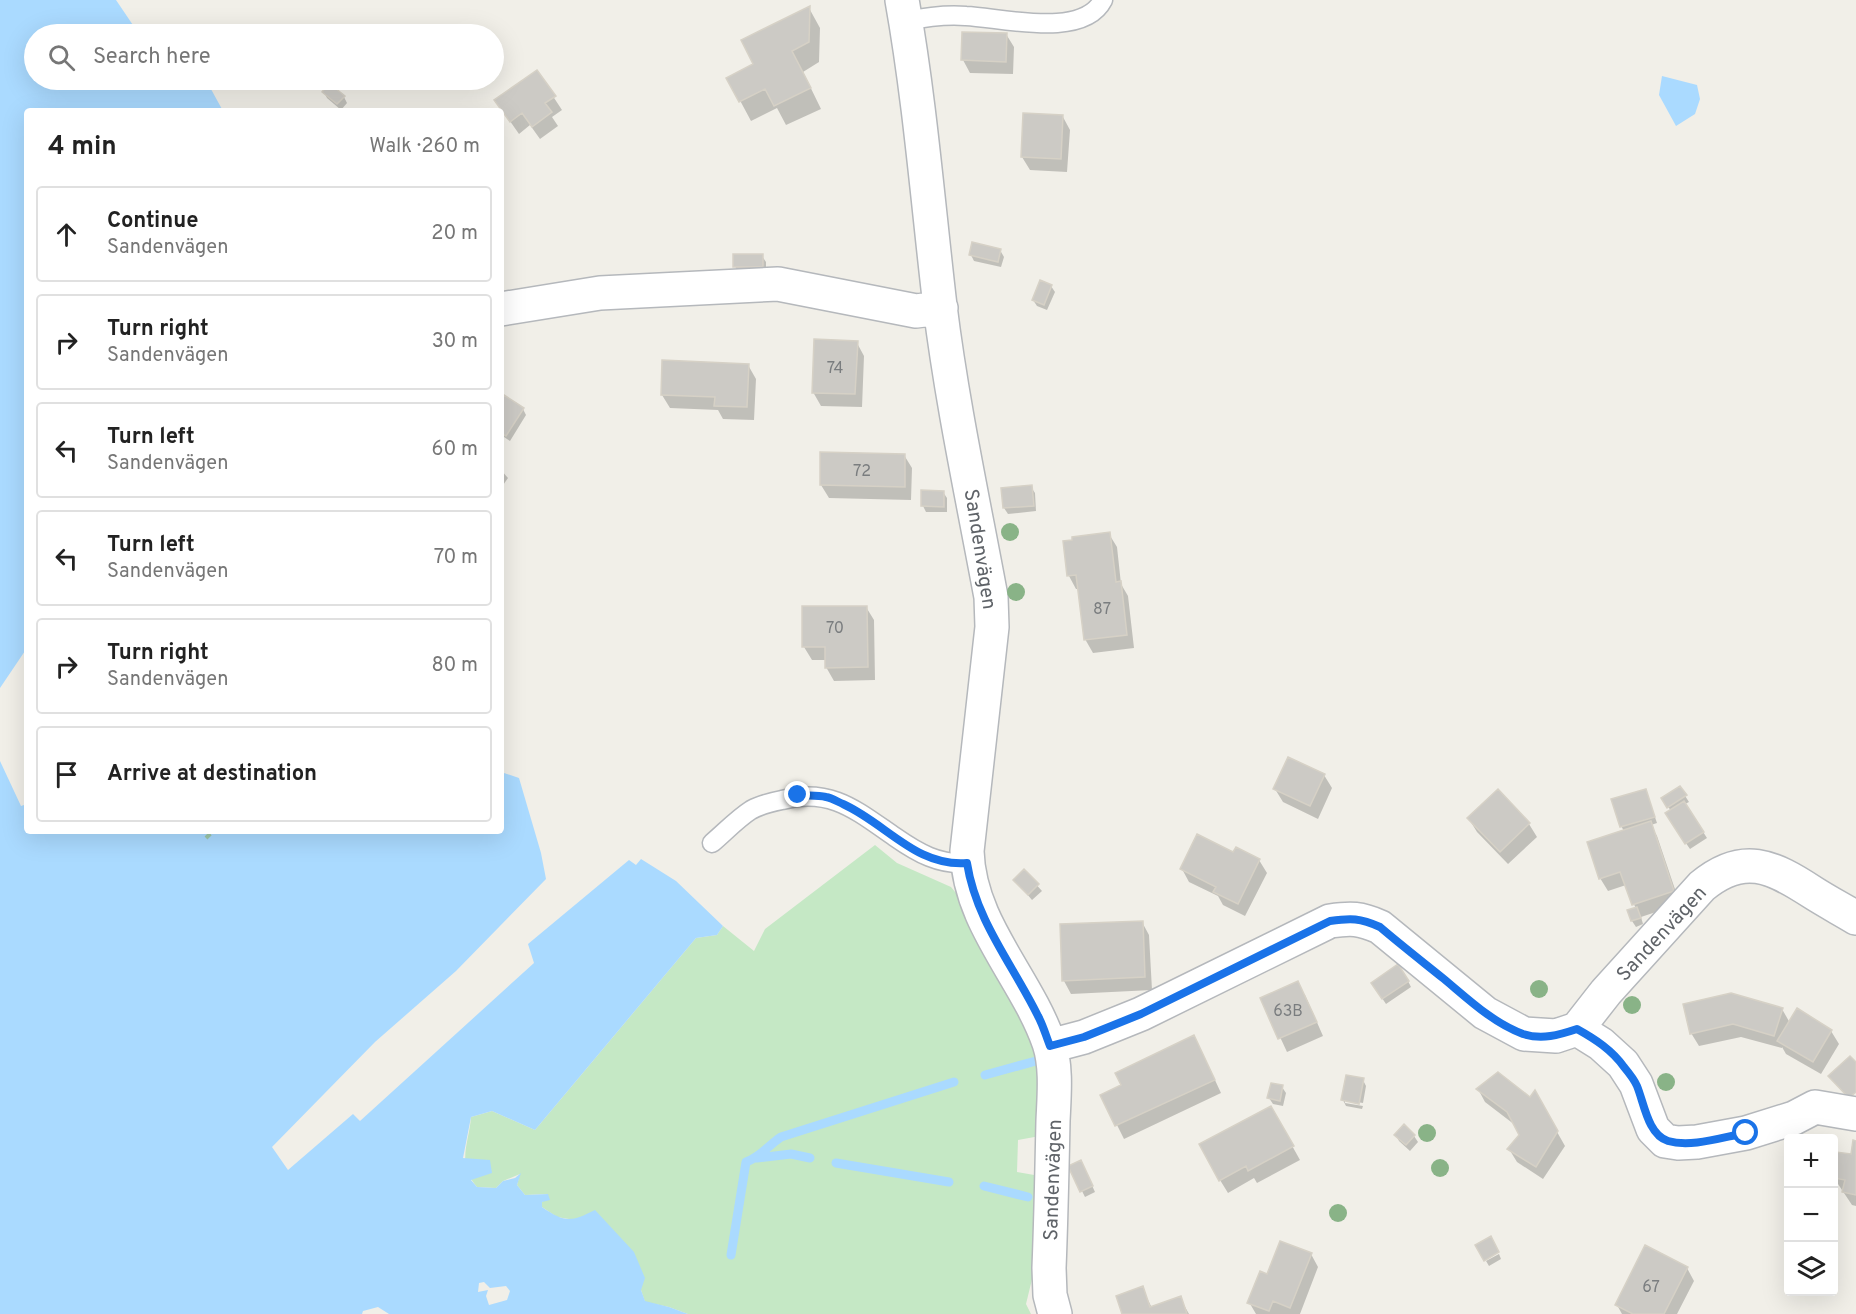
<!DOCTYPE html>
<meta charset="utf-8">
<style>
body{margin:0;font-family:Overpass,sans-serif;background:#f2f2f2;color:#222}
.controls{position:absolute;right:18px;bottom:18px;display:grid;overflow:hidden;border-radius:6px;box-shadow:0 6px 24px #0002}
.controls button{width:54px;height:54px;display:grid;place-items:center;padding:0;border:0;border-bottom:2px solid #e0e0e0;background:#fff;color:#222;font:30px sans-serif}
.stop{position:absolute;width:18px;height:18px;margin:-14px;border:4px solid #1a73e8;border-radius:50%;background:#fff}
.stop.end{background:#1a73e8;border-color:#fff;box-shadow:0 2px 6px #0008}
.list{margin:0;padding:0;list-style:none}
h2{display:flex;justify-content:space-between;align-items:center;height:78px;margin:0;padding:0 24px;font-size:26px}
h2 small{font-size:20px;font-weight:400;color:#767676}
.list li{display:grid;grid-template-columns:39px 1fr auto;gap:18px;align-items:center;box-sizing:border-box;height:96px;margin:0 12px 12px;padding:0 12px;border:2px solid #e0e0e0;border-radius:6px}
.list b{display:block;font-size:22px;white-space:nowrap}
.list p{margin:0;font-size:20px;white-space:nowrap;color:#767676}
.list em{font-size:20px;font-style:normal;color:#767676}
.icon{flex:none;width:33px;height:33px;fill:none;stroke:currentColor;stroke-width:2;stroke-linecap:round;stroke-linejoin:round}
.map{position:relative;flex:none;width:1856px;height:1314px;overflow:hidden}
.search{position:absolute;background:#fff;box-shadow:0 6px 24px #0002;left:24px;top:24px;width:480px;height:66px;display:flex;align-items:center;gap:15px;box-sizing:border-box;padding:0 21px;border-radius:33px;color:#767676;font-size:22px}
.panel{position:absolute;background:#fff;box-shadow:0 6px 24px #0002;left:24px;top:108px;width:480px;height:726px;border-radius:6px}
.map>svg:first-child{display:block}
.green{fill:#c5e8c5}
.water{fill:#aadaff;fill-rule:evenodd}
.shadow{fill:#0003}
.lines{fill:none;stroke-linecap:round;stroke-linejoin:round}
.stream{stroke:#aadaff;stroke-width:9}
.building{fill:#cccac5;stroke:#d6d1c6;stroke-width:1.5}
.lane-casing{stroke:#b5b8bc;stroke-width:21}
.street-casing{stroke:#b5b8bc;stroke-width:36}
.path{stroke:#9cc7a9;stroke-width:4;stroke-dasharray:6 3;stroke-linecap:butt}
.lane{stroke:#fff;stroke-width:18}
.street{stroke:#fff;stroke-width:33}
.tree{fill:#89b387}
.route{stroke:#1a73e8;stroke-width:8}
.labels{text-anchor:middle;stroke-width:4.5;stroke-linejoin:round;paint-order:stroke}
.number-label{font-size:16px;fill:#7a7d7f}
.street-label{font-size:20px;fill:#5f6368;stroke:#fff}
</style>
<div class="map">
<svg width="1856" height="1314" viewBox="0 0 1856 1314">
<rect width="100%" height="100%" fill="#f1efe8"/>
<!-- green -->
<path class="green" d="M875 845 897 863 951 887 965 904 1038 1054 1040 1136 1018 1140 1017 1172 1040 1176 1034 1271 1026 1304 1031 1314H688L669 1307 645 1302 641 1290 575 1220 557 1217 542 1207V1202L548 1194 525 1195 517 1185 520 1174 503 1181 496 1188 477 1187C456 1163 469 1144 471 1117L492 1111 535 1130 696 938 717 935 723 926 754 951 765 929Z"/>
<!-- water -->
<path class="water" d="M0 0H116L139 34H34V80H206L223 111H27V648L0 688Z
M1662 76 1697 85 1700 99 1695 114 1676 126 1659 95Z
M0 761 21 806 27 804V831H501V772L519 778 541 853 546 879 456 971 375 1042 272 1147 288 1170 353 1114 360 1121 534 963 528 944 629 860 636 865 641 859 676 881 723 926 717 935 696 938 535 1130 492 1111 471 1117 463 1158 490 1160 492 1173 471 1180 477 1187 496 1188 503 1181 515 1178 521 1173 517 1185 525 1195 548 1194 550 1200 542 1202V1207C565 1223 571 1222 595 1210L634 1252 645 1278 641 1290 645 1301 669 1307 688 1314H389L378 1307 363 1311 362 1314H0ZM484 1282 490 1288 506 1286 510 1291 507 1300 489 1305 486 1296 488 1290 478 1292 479 1283Z"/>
<!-- shadow -->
<path class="shadow" d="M809 8 820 28 819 62 803 72 821 109 786 125 777 108 751 121 728 78 755 65Z
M1006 34 1014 47 1013 74 970 73 963 60Z
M537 72 562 110 552 117 558 126 540 139 530 125 519 134 496 101Z
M324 92 344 97 347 103 341 110 327 98Z
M1063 117 1070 130 1067 172 1030 170 1022 157Z
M1000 250 1004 257 1001 267 974 261 971 255Z
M762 256 766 262V272H738L735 266Z
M1051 286 1055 292 1047 310 1037 306 1033 300Z
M857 343 864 356 862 407 821 406 813 392Z
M501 344 504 350 501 360Z
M748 365 756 379 754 420 723 419 718 410 670 408 662 395Z
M501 402 523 409 526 415 510 441 501 435Z
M904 455 912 468 911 500 829 498 821 485Z
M501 470 508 478 501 488Z
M1031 487 1035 493 1036 511 1008 514 1004 508Z
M943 492 947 498V512H926L923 506Z
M1109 534 1117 547 1121 584 1128 596 1134 648 1093 653 1085 639 1079 589H1076L1069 576 1065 542Z
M866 607 874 620 875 680 834 681 826 667V660H812L804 647Z
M1324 775 1332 788 1318 819 1283 802 1275 789Z
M1680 788 1689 802 1685 804 1707 838 1690 849 1670 820 1671 811 1663 799Z
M1498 791 1529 824 1537 837 1508 864 1477 832 1469 819Z
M1646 791 1657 823 1651 825 1657 836 1680 904 1641 917 1643 924 1636 927 1632 921 1636 909 1626 885 1608 891 1600 878 1624 831 1621 826Z
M1234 854 1259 860 1267 873 1245 916 1223 905 1218 896 1189 882 1182 869Z
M1024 871 1042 891 1032 900 1015 880Z
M1142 922 1149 935 1152 990 1071 994 1064 981Z
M1408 981 1411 987 1386 1004 1376 989Z
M1305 995 1323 1036 1287 1052 1262 998Z
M1782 1009 1790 1023 1831 1031 1839 1044 1821 1074 1786 1054 1782 1047V1048L1741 1037 1699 1046 1691 1033Z
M1201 1050 1221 1093 1124 1139 1102 1095Z
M1363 1080 1366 1086 1363 1103 1345 1100V1103L1363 1106 1362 1109 1346 1106 1343 1100Z
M1282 1087 1286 1093 1283 1106 1273 1104 1269 1098Z
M1478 1089 1531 1100 1535 1093 1565 1146 1543 1179 1517 1162 1509 1149 1521 1135 1515 1125 1485 1102Z
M1271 1108 1300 1160 1257 1183 1254 1178 1228 1193 1220 1180Z
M1396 1135 1414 1136 1418 1142 1410 1151 1399 1141Z
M1856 1142V1206L1852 1205 1834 1178 1838 1153 1852 1156Z
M1084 1168 1095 1192 1085 1197 1082 1191Z
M1311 1254 1318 1267 1300 1314H1256L1249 1302 1268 1276Z
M1499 1254 1501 1259 1489 1266 1486 1261Z
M1687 1268 1694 1281 1677 1314H1622L1617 1305Z
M1142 1288 1152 1308 1180 1298 1189 1314H1124Z"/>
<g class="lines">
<!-- stream -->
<path class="stream" d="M985 1075 1036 1061
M757 1158 791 1154 810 1158
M836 1163 949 1182
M984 1186 1028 1197
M731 1255 746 1162C760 1157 769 1145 781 1137L954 1082"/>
</g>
<!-- building -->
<path class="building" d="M810 6 809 42 792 51 811 88 774 106 765 89 739 102 726 78 753 64 741 40Z
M962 32 1007 33 1006 62 961 60Z
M537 70 556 96 545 103 552 112 532 127 522 113 510 122 494 100Z
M329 83 345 96 337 104 322 92Z
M1023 113 1063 115 1061 159 1021 157Z
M972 242 1001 249 998 262 969 255Z
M733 254H763V267H733Z
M1040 280 1052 285 1044 305 1032 300Z
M814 339 858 341 855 394 812 393Z
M662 360 749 364 747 407 714 406 715 397 661 395Z
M504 395 524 408 506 436 501 433V399Z
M820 452 905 454V487L820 485Z
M1032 485 1034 506 1003 508 1001 488Z
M921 490 944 491V507L921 506Z
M1110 532 1116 582 1121 581 1127 635 1084 640 1076 575 1067 576 1063 541 1072 540V537Z
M802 606H867L868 667 825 668V647H802Z
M1288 757 1325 774 1310 806 1273 789Z
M1680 786 1687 795 1667 808 1661 798Z
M1498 789 1530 823 1500 852 1467 818Z
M1646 789 1655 817 1620 827 1611 799Z
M1684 801 1704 832 1685 844 1665 813Z
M1651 821 1674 891 1632 905 1620 872 1599 879 1587 842Z
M1197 834 1233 852 1236 847 1260 859 1238 904 1213 892 1216 887 1180 869Z
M1024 869 1039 884 1028 895 1013 880Z
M1637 907 1641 918 1631 921 1627 910Z
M1143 921 1145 977 1062 981 1060 924Z
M1398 964 1409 981 1382 999 1371 983Z
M1298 981 1317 1022 1278 1039 1260 998Z
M1731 993 1783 1008 1774 1036 1733 1024 1690 1034 1683 1004Z
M1797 1008 1832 1030 1813 1062 1777 1041Z
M1194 1035 1215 1080 1115 1126 1100 1095 1121 1085 1115 1073Z
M1850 1056 1856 1062V1092L1849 1098 1828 1076Z
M1498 1072 1530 1097 1535 1090 1558 1131 1536 1167 1507 1149 1519 1135 1507 1112 1476 1089Z
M1346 1075 1364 1078 1359 1104 1341 1100Z
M1271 1083 1283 1085 1280 1101 1267 1098Z
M1271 1106 1294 1146 1248 1171 1246 1166 1219 1181 1199 1144Z
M1404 1124 1415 1135 1406 1145 1394 1135Z
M1853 1140 1856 1141V1195L1842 1192 1845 1180 1834 1178 1836 1152 1851 1154Z
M1081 1160 1093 1186 1080 1192 1068 1166Z
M1491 1236 1499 1252 1484 1261 1475 1245Z
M1280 1241 1312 1253 1290 1308 1273 1301 1269 1311 1247 1303 1260 1271 1267 1274Z
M1645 1245 1688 1267 1664 1314H1633L1615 1305Z
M1143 1286 1150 1307 1181 1296 1187 1314H1122L1116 1296Z"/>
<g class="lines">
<defs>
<path id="lane" d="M906 21C926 17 945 14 966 16 1003 18 1083 39 1103 0
M712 843C725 832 737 819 751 810 760 805 772 802 782 800 831 787 857 811 895 837 918 853 939 865 967 863"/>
<path id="street" d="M902 0C920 101 928 204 940 306 952 403 973 500 991 597L992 627 967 851C969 924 1026 977 1049 1043 1057 1067 1054 1097 1053 1121 1052 1170 1051 1219 1049 1268L1050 1295 1055 1314
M501 309 600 293 778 284 916 311 941 308
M1577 1029 1601 1044 1623 1064 1636 1084 1653 1129 1665 1141 1678 1143 1697 1142 1746 1133 1794 1118 1815 1107 1856 1114
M1050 1046 1084 1037 1141 1014 1330 921C1351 918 1360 918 1380 927L1485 1013 1524 1034 1556 1036 1577 1029 1606 992 1702 886C1743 852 1772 866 1812 892 1826 901 1841 909 1856 918"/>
</defs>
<!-- lane casing -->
<use href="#lane" class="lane-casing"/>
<!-- street casing -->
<use href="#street" class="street-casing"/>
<!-- path -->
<path class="path" d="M206 838 213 831"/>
<!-- lane -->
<use href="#lane" class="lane"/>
<!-- street -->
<use href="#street" class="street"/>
</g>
<!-- trees -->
<g class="tree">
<circle cx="1010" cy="532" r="9"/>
<circle cx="1016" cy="592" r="9"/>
<circle cx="1539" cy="989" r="9"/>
<circle cx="1632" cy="1005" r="9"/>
<circle cx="1666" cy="1082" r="9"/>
<circle cx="1427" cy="1133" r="9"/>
<circle cx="1440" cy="1168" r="9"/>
<circle cx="1338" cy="1213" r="9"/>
</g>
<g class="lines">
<!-- route -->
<path class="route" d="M798 795C807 796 817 795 826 797 832 798 838 802 843 804 887 824 916 867 967 863 976 921 1013 965 1038 1016 1043 1025 1046 1036 1050 1046L1084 1037 1141 1014 1330 921C1351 918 1360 918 1380 927 1401 945 1423 962 1444 979 1468 999 1493 1023 1523 1034 1542 1040 1559 1035 1577 1029 1595 1039 1612 1050 1624 1067 1629 1073 1634 1079 1637 1086 1644 1103 1648 1135 1668 1141 1691 1148 1723 1137 1746 1133"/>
</g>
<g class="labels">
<!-- number labels -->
<g class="number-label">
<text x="835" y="373">74</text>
<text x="862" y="476">72</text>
<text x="1102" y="614">87</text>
<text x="835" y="633">70</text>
<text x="1288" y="1016">63B</text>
<text x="1651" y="1292">67</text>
</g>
<!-- street labels -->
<g class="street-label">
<text transform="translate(981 549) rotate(81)" y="7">Sandenvägen</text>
<text transform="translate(1661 933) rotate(-47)" y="7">Sandenvägen</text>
<text transform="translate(1052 1180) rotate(-88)" y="7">Sandenvägen</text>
</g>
</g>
</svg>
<div class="controls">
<button>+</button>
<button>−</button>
<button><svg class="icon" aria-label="layers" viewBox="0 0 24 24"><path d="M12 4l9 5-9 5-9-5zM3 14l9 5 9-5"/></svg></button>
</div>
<div class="stop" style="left:1746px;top:1133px"></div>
<div class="stop end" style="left:798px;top:795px"></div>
<div class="search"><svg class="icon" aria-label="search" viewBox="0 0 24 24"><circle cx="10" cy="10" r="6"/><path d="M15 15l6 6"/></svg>Search here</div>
<section class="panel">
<h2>4 min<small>Walk · 260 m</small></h2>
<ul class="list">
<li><svg class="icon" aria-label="ahead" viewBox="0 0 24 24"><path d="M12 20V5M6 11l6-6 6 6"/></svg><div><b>Continue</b><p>Sandenvägen</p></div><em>20 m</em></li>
<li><svg class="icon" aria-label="right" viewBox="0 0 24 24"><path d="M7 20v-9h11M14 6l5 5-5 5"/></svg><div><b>Turn right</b><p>Sandenvägen</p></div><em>30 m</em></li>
<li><svg class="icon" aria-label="left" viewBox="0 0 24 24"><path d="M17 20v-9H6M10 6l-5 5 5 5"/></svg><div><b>Turn left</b><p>Sandenvägen</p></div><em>60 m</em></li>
<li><svg class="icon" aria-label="left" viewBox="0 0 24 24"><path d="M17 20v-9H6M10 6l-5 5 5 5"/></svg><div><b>Turn left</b><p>Sandenvägen</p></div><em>70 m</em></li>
<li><svg class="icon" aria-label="right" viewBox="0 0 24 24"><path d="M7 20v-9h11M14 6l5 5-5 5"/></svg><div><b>Turn right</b><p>Sandenvägen</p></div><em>80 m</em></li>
<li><svg class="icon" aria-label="arrive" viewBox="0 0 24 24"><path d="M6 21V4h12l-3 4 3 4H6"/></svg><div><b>Arrive at destination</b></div></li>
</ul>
</section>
</div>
